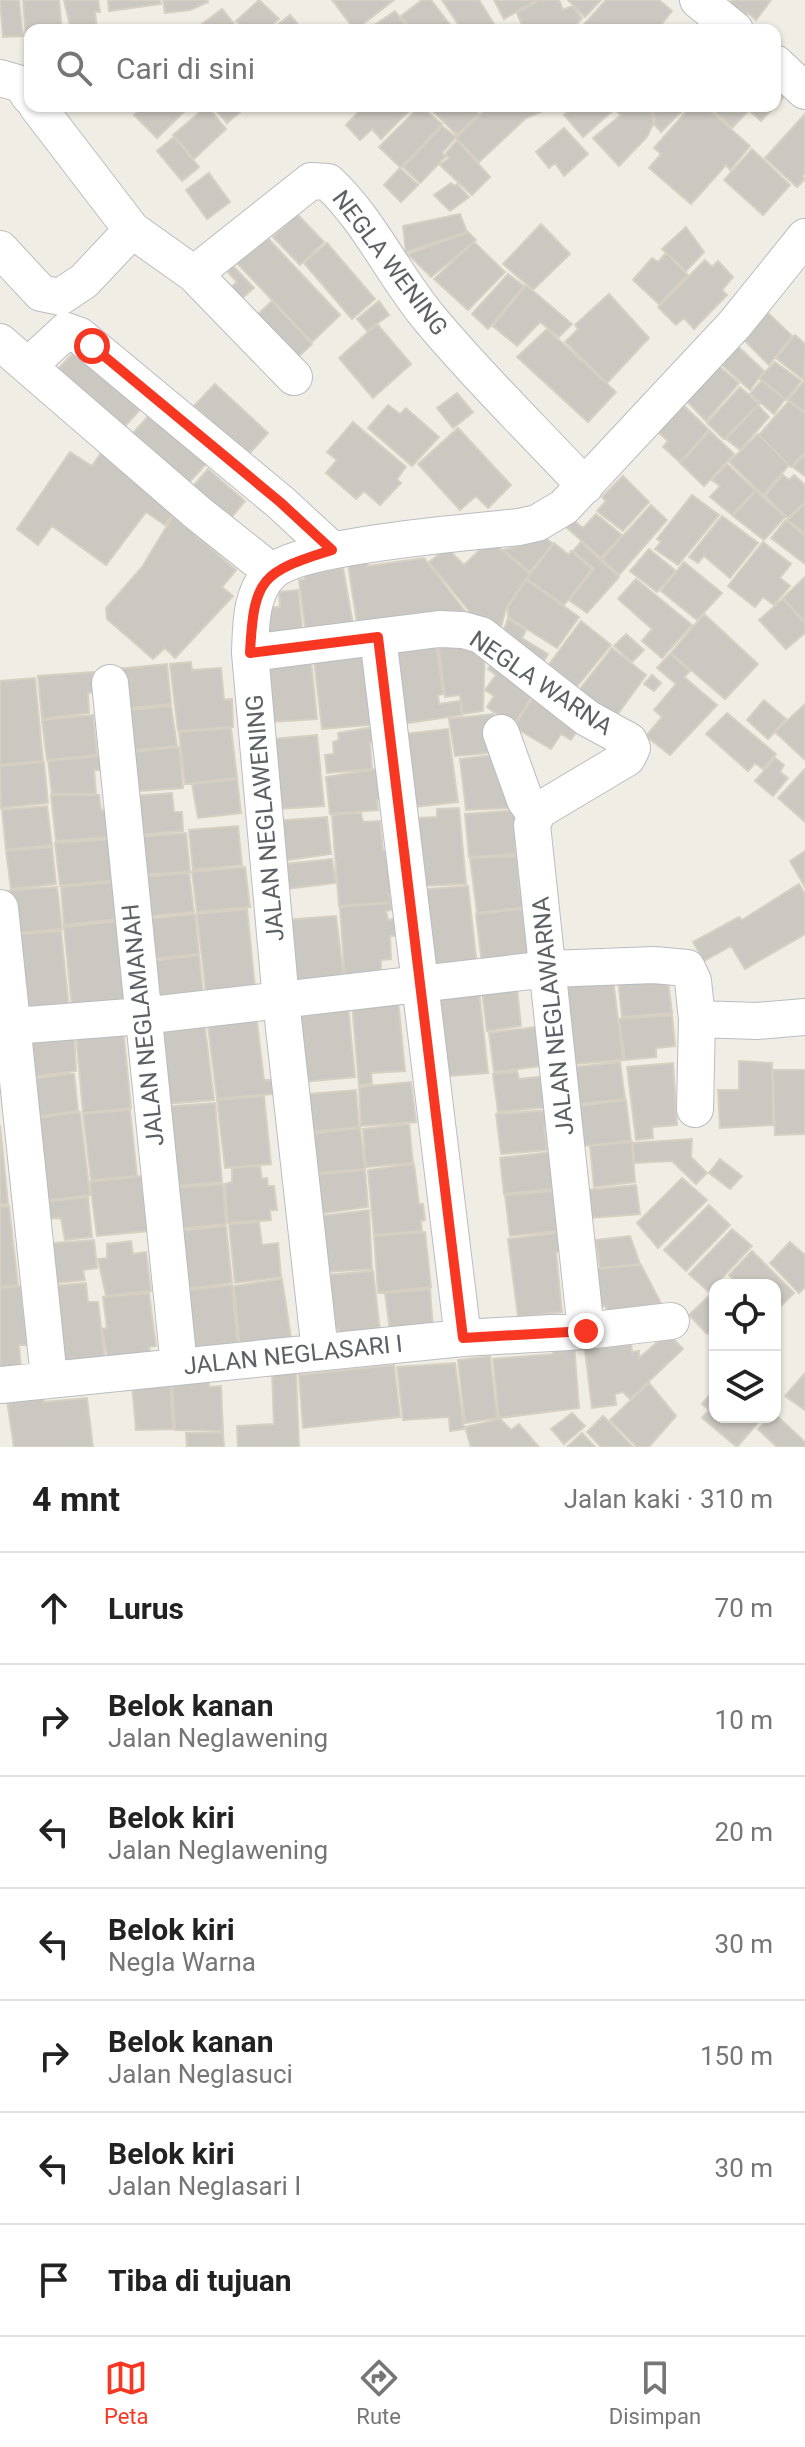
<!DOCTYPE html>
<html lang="id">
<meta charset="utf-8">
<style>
body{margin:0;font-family:Roboto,sans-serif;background:#f2f2f2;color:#222}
.controls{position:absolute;right:24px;bottom:24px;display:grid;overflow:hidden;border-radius:16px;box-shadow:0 2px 6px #0004}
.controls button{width:72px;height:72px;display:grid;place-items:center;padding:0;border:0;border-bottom:2px solid #e0e0e0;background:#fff;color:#222;font:40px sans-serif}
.stop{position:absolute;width:24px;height:24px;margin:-18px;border:6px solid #f83723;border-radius:50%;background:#fff}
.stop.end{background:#f83723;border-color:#fff;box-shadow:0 2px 8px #0008}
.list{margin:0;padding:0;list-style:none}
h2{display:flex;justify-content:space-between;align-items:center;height:104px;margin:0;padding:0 32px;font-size:34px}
h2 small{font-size:26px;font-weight:400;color:#767676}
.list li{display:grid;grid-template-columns:52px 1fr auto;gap:24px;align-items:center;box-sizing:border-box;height:112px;padding:0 32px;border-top:2px solid #e0e0e0}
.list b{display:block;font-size:30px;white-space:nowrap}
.list p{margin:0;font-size:26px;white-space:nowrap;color:#767676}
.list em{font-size:26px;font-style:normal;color:#767676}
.icon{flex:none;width:44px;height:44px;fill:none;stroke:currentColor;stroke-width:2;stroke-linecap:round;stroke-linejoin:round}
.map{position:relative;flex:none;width:805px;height:1447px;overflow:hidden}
.search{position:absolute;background:#fff;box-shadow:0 2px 6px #0004;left:24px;right:24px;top:24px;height:88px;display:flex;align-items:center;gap:20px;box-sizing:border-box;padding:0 28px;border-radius:16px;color:#767676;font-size:30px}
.sheet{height:888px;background:#fff}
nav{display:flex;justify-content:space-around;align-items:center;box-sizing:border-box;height:112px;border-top:2px solid #e0e0e0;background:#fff;font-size:22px;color:#767676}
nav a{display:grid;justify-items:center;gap:4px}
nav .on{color:#f83723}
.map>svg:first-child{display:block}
.building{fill:#cbc8c1;stroke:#d5d0c2;stroke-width:2}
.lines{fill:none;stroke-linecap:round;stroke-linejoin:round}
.minor-casing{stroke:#b9bcc2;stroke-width:38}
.minor{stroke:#fff;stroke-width:36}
.route{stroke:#f83723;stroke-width:10}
.labels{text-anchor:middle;stroke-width:6;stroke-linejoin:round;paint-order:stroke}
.street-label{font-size:24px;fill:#5c6166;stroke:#fff}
</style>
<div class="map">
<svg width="805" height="1447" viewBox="0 0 805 1447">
<rect width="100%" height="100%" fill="#f0eee4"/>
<!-- building -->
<path class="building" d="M0 0H19L23 36 3 37Z
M23 0H59L62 30H30V39L26 40Z
M64 0H98L100 12H95L97 30H71Z
M108 0H160L161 4 109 11Z
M163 0H207L208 2 190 10 165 13Z
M259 0 279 19 266 30H245L236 21Z
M332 0H394L355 30Z
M422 0H431L454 30H412L401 16Z
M442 0H479L494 24 485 30H462Z
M494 0H537L504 19Z
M539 0H559L563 10 572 6 582 18 576 25 560 30H524L517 13Z
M568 0H601L585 17Z
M606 0H659L672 11 657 30H579Z
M732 0H771L756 20 748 13 743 19 727 7Z
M222 9 239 30H207L202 24Z
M395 11 409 30H367Z
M290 15 303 30H271Z
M775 81 788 92 761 121 749 110 732 128 709 106H775Z
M144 106H190L157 138 134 115Z
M207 106 226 129 194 159 173 135Z
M212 106H247L227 123Z
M364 106H402L408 112 381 139 372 129 360 140 346 125Z
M420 106 442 124 401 168 379 147Z
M432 106H471L479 114 457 135 430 108Z
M489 106H545L546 110 526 118 479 162 456 138Z
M576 106H618L583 137 564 115Z
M625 106H648L655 120 647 137 619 166 593 138 621 115 618 112Z
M654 106H687L661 132 653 123Z
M691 106H705L750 146 730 170 726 165 691 204 649 168 661 154 654 148Z
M805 114V173L802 176 805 179 797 187 765 158Z
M442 126 456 137 442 153 446 156 420 183 403 167Z
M564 128 588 154 564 176 555 163 549 168 536 152Z
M174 137 199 167 182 181 157 151Z
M457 140 490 177 472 195 440 165 449 158 446 153Z
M752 149 790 185 763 215 724 180Z
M400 168 418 185 401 202 384 185Z
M209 173 230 202 207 219 186 190Z
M451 183 454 186 457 184 469 197 450 211 434 195Z
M297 214 324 242 300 265 273 237Z
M460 214 467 232 406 252 403 226Z
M541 224 570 254 533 290 503 264Z
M686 227 704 252 686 271 662 249Z
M468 232 476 240 431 277 408 254Z
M263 233 340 315 312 342 234 260Z
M474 242 505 272 468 310 434 279Z
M327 243 375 299 352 319 304 263Z
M666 253 688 275 659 304 633 280 652 258 658 262Z
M705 260 712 267 718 261 733 277 722 290 727 295 694 329 684 318 676 325 658 307Z
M233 266 254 288 239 301 229 289 237 282 227 271Z
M508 274 524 286 488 329 472 314Z
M526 285 572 324 559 337 540 322 517 346 493 326Z
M609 294 649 338 607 383 565 342 578 329 575 325Z
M272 301 312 344 296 359 256 316Z
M379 301 389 315 367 331 357 319Z
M766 311 792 336 769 365 743 339Z
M377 324 411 364 373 398 339 358Z
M547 329 616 392 588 422 517 357Z
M795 335 805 344 804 380 776 358Z
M728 337 764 371 750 390 711 355Z
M80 346 144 405 118 434 53 374Z
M707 356 739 383 706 421 678 392Z
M775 362 801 381 786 400 759 378Z
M762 380 785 399 774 414 750 394Z
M805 380V412L788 400Z
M215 384 268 433 248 455 194 406Z
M740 387 759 404 724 439 707 423Z
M457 393 473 412 453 428 437 408Z
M675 397 709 430 680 462 663 447 668 441 651 426Z
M789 401 805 414V452L791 467 759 435Z
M388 405 400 414 406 408 439 437 412 466 368 428Z
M758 405 769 417 740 450 726 439Z
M151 413 207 463 182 490 126 441Z
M353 422 406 467 397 479 401 483 380 505 364 491 356 499 326 473 337 460 327 452Z
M458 428 511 485 488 508 476 496 460 510 418 464Z
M710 431 734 454 704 486 680 463Z
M758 434 789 465 763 495 729 462Z
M105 447 181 501 165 525 146 512 106 565 52 526 38 545 17 529 70 452 92 466Z
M805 454V476L793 467Z
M727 464 755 490 732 515 710 497 720 486 712 480Z
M208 469 245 501 226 524 188 492Z
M783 475 789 480 794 475 805 485V502L788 518 765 496Z
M623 476 649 502 623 531 597 511 606 501 602 497Z
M756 491 785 517 764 540 733 516Z
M692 495 719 515 678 565 655 549 661 542 657 539Z
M805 503V534L788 520Z
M651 505 667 520 619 575 602 559Z
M596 514 622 535 601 558 566 527 573 520 583 528Z
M173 516 236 570 222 587 233 596 175 658 165 648 153 659 107 619 106 608 142 567Z
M722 516 758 543 730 578 704 556 698 563 689 557Z
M786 520 805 536V564L771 538Z
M546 538 553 544 530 572 503 550Z
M490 540 530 574 507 606 496 644 429 562 447 548 464 565Z
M581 542 619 577 587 613 569 600 594 569 573 551Z
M763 542 791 564 780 578 790 586 774 605 763 597 755 607 728 586Z
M554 543 569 555 571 551 592 569 564 605 527 579Z
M649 549 676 571 657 592 630 571Z
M367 556 368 566 424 558 471 619 358 630 347 557Z
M684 562 722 593 697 620 661 591Z
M343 568 355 636 307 642 299 580 305 579V573Z
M805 577V622L783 598Z
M636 579 692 625 662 658 642 641 652 629 618 599Z
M526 580 579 617 557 648 508 617V607Z
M298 590 304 644 265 648 263 608 280 607 279 592Z
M783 599 805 623V633L786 649 759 620Z
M704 614 758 664 725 699 671 653Z
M508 619 526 630 522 638 548 654 535 676 497 647Z
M581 621 611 645 570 695 542 674Z
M435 634 443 694 438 695 439 704 460 701 462 715 401 724 391 641Z
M626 634 644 650 632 662 614 646Z
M438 641 485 644 483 711 462 714 460 695 445 697Z
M368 644 378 724 322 729 313 651Z
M612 648 646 675 617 715 570 702Z
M310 650 317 719 271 722 259 655Z
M670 654 690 671 684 677 717 705 670 755 646 736 662 717 654 710 676 684 657 668Z
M499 655 538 687 513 726 487 707 494 696 485 690 496 675 488 669Z
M191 662 192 670 221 668 224 700 232 699 233 727 178 731 170 664Z
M167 664 171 704 121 709 117 669Z
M93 672 94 692 88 693 89 713 42 719 38 676Z
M652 675 661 683 654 691 644 684Z
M35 678 43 761 0 765V681Z
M539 688 584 721 571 740 561 734 551 749 514 727Z
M764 700 786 719 768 739 747 720Z
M805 704V760L775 732Z
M171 706 177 746 126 751 121 711Z
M727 713 776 754 763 769 755 763 748 771 706 734Z
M493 714 500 752 455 756 449 719Z
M93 715 97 755 47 760 42 720Z
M379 726V740L370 743 372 769 327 773 325 755 334 754 333 742 339 740 338 733Z
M231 728 237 778 185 784 179 732Z
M448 729 458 802 406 808 404 734Z
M317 735 324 806 280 809 273 739Z
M179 747 183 788 126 792 123 753Z
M504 754 512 808 466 810 460 759Z
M102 756 103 770H94L96 794H52L48 761Z
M775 758 784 765 780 772 788 778 773 796 755 781Z
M44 762 48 803 1 808 0 766Z
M377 769 384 799 377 800 378 810 330 814 326 777Z
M805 769V822L778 798Z
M237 779 241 813 198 818 192 784Z
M172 793 174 812H182L183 831 135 835 131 796Z
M51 795H99L101 810H108L111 837 56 841Z
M47 806 52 845 6 850 2 810Z
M459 808 466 884 422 886 415 818 437 817V809Z
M519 810 523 844H515L516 854 469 857 465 814Z
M361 813 363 822 380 821 383 851 393 852 395 893 389 894 391 902 339 906 332 815Z
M327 817 331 854 280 861 276 821Z
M238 826 242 865 193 870 189 830Z
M186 833 190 872 138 875 135 837Z
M111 839V881L60 886 55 843Z
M52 847 56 884 11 889 6 851Z
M805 851V887L790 861Z
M517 856 520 893H525L526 907 477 913 470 858Z
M332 859 336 883 287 889 285 864Z
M245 867 250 907 197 912 192 872Z
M189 873 194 912 143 917 139 877Z
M114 882 119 919 64 925 61 887Z
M799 884 805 894V934L745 969 731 946 704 961 693 942 739 917 742 920Z
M468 886 477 966 428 970 417 890Z
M57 887 62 929 7 934 1 891Z
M391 903 392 910 386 911 388 920 399 918 401 935 390 936 391 959 381 960V977L345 980 340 907Z
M247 909 255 988 206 993 197 914Z
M522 909 528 953 534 960 482 964 476 914Z
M195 914 199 954 151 959 146 919Z
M336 916 344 980 293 985 284 920Z
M117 921 126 1002 72 1008 64 927Z
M61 931 69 1009 23 1012 10 935Z
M199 955 203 993 149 999 145 962Z
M667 973 672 1013 622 1017 618 979Z
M613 979 623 1060 575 1064 561 983Z
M517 988 521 1026 487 1031 482 991Z
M479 991 488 1073 436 1077 427 996Z
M398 1000 405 1071 371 1073 372 1084 359 1085 352 1004Z
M348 1005 355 1077 303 1082 297 1010Z
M256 1014 264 1080H272L273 1094 217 1099 207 1018Z
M672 1015 675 1046 656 1048V1057L625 1060 619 1019Z
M204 1019 214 1100 165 1104 157 1024Z
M536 1027 542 1066 494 1072 489 1033Z
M123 1028 131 1108 83 1113 76 1033Z
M74 1033 76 1071 23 1078 18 1039Z
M739 1061 772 1063 773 1125 720 1128 718 1090H739Z
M620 1062 625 1099 579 1104 574 1067Z
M673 1063 677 1125 652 1127 653 1138 636 1140 627 1067Z
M773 1070H805V1134L775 1135Z
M517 1071 519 1079 546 1076 549 1107 498 1112 493 1074Z
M74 1073 78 1111 27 1118 23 1080Z
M411 1082 416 1122 361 1126 359 1087Z
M356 1090 359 1127 308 1132 309 1094Z
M264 1096 271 1164 225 1168 217 1100Z
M626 1100 631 1141 574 1147 570 1107Z
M215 1103 222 1182 176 1186 160 1107Z
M130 1110 137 1176 91 1180 83 1114Z
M551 1110 553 1125 544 1126 547 1150 501 1154 496 1114Z
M80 1112 90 1195 38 1202 28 1119Z
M409 1124 413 1163 366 1167 363 1129Z
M0 1125 8 1204 0 1205Z
M360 1128 365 1169 318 1173 317 1158H312L309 1134Z
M692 1139 691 1157 707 1173 696 1184 672 1161 634 1163 633 1143Z
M632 1142 635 1182 594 1187 590 1146Z
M551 1152 554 1189 504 1194 500 1158Z
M720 1159 742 1176 730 1189 709 1173Z
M414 1164 419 1204H423L425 1220 421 1221 422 1231 374 1235 368 1170Z
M260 1166 262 1179 267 1178 268 1186H274L277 1210H270L271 1220 228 1223 225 1184 232 1182V1168Z
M365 1170 368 1207 317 1214 310 1175Z
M141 1176 148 1231 97 1236 90 1182Z
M682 1178 707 1200 658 1248 637 1223Z
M223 1184 226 1224 176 1229 171 1188Z
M636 1185 640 1214 591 1218 587 1190Z
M553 1191 557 1231 510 1236 505 1195Z
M88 1197 92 1237 65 1240 61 1218 36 1219 34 1203Z
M709 1205 730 1225 686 1271 664 1250Z
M9 1206 18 1285 0 1287V1207Z
M369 1210 372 1269 325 1272 320 1216Z
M259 1222 262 1245 278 1243 281 1277 235 1283 229 1224Z
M226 1226 232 1283 185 1289 177 1231Z
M732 1229 752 1246 709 1292 689 1274Z
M425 1232 431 1287 378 1293 374 1236Z
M563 1232 566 1250 556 1252 562 1312 518 1317 508 1239Z
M630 1236 640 1264 600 1268 596 1240Z
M94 1240 97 1268 83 1270 85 1280 46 1284 42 1244Z
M131 1241 133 1254 146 1252 151 1291 106 1296 98 1259 107 1258V1244Z
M790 1242 805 1255V1287L799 1293 770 1263Z
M752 1251 794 1293 775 1312V1285H739L729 1275Z
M641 1265 663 1307 608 1320 606 1306 599 1307 594 1269Z
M373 1271 380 1330 339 1337 338 1329H332L326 1275Z
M282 1279 291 1338 240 1347 234 1286Z
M86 1283 88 1302H98L105 1360 61 1365 43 1287Z
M232 1285 238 1347 189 1351 181 1291Z
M21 1286 27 1345H19L21 1368 0 1370V1288Z
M430 1289 433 1328 390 1331 385 1293Z
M715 1290V1326L707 1334 689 1315Z
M149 1293 156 1346 149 1347 151 1357 108 1360 102 1329 107 1328 103 1297Z
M668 1333 683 1349 630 1399 623 1392 615 1394 616 1405 592 1408 585 1350 631 1344 632 1352 639 1351V1358Z
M574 1344 579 1408 499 1418 493 1359 553 1354V1346Z
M490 1356 497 1418 465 1423 458 1360Z
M455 1363 464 1429 450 1431 449 1417 403 1420 397 1367Z
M394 1365 400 1417 303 1428 299 1375Z
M296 1371 299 1447H238L237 1426 274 1424 272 1372Z
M805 1373V1410L785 1396Z
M170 1382 173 1429 136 1430 132 1384Z
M209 1382V1387L221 1386 223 1431 175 1430 172 1384Z
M649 1383 676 1416 649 1447H637L610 1420Z
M715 1389V1417H763L737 1447 702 1418 709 1410 702 1404Z
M6 1394H43L44 1402 87 1398 93 1447H14Z
M572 1413 585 1426 564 1444 551 1429Z
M775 1414 805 1442V1447H777L758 1429Z
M603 1416 633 1447H601L587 1432Z
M500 1419 511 1430 519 1424 539 1447H471L465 1427Z
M223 1432 224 1447H187L186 1433Z
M582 1433 595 1447H567Z"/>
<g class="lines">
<defs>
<path id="minor" d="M698 0 735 30
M775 63 805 91
M0 78 21 84 30 97
M37 106 132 230 194 274 311 181 328 182C370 221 393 275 430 319 478 377 533 430 585 486
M0 249 41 293 60 297 84 281 132 230
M194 274 294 377
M0 342 199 514 272 572
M39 356 66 331 80 336 280 502 332 550
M378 637 463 1338
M250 653 439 629 463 630 481 635 587 718 629 741 632 748 627 758 538 811 532 825 586 1331
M110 683 179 1366
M501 733 525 800 535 814
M0 908 49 1378
M0 1027 142 1016 549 969 654 965 687 968 693 981 697 1019 757 1021 805 1017
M695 1109 697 1019
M320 1352 281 1001 250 653C251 626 250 592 272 572 301 545 473 532 519 527L537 523 564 507 735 324 805 237
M0 1385 463 1338 586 1331 671 1321"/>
</defs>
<!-- minor casing -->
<use href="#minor" class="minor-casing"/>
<!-- minor -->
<use href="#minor" class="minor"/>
</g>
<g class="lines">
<!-- route -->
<path class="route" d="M92 346 280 502 332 550C261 572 254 578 250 653L378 637 463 1338 586 1331"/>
</g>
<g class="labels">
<!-- street labels -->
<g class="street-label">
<text transform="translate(390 263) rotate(53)" y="8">NEGLA WENING</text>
<text transform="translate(541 683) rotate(34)" y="8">NEGLA WARNA</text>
<text transform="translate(265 818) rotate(-95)" y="8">JALAN NEGLAWENING</text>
<text transform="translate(553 1016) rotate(-96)" y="8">JALAN NEGLAWARNA</text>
<text transform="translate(143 1025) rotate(-96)" y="8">JALAN NEGLAMANAH</text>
<text transform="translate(293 1355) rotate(-6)" y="8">JALAN NEGLASARI I</text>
</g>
</g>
</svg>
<div class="controls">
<button><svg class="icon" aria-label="locate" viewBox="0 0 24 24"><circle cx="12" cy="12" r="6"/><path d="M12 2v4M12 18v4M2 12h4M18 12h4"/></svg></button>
<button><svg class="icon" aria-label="layers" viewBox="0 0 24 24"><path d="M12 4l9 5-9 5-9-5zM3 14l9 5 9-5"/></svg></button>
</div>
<div class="stop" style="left:92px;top:346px"></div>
<div class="stop end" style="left:586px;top:1331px"></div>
<div class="search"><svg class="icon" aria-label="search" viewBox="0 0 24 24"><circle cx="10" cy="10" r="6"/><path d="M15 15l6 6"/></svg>Cari di sini</div>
</div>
<section class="sheet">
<h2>4 mnt<small>Jalan kaki · 310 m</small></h2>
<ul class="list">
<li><svg class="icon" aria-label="ahead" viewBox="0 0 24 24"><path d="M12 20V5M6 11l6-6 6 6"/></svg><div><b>Lurus</b></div><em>70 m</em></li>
<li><svg class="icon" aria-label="right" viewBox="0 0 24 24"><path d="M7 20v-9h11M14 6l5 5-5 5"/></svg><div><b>Belok kanan</b><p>Jalan Neglawening</p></div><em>10 m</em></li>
<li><svg class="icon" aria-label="left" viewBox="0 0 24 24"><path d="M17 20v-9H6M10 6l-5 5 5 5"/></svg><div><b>Belok kiri</b><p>Jalan Neglawening</p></div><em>20 m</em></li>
<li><svg class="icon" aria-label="left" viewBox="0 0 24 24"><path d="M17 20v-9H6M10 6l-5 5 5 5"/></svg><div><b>Belok kiri</b><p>Negla Warna</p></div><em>30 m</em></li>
<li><svg class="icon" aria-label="right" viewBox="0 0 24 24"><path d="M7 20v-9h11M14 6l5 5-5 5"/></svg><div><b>Belok kanan</b><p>Jalan Neglasuci</p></div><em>150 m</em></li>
<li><svg class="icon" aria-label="left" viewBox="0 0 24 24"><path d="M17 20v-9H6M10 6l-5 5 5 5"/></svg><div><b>Belok kiri</b><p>Jalan Neglasari I</p></div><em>30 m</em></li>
<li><svg class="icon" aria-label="arrive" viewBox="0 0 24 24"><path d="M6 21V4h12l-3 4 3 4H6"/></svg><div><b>Tiba di tujuan</b></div></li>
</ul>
</section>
<nav>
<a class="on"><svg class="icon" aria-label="map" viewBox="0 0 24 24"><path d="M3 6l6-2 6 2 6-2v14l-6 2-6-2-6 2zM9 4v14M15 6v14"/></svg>Peta</a>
<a><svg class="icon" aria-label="directions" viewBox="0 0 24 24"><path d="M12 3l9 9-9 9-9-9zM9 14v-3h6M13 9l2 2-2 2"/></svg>Rute</a>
<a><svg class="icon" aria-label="saved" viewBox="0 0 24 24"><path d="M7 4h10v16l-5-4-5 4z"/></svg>Disimpan</a>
</nav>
